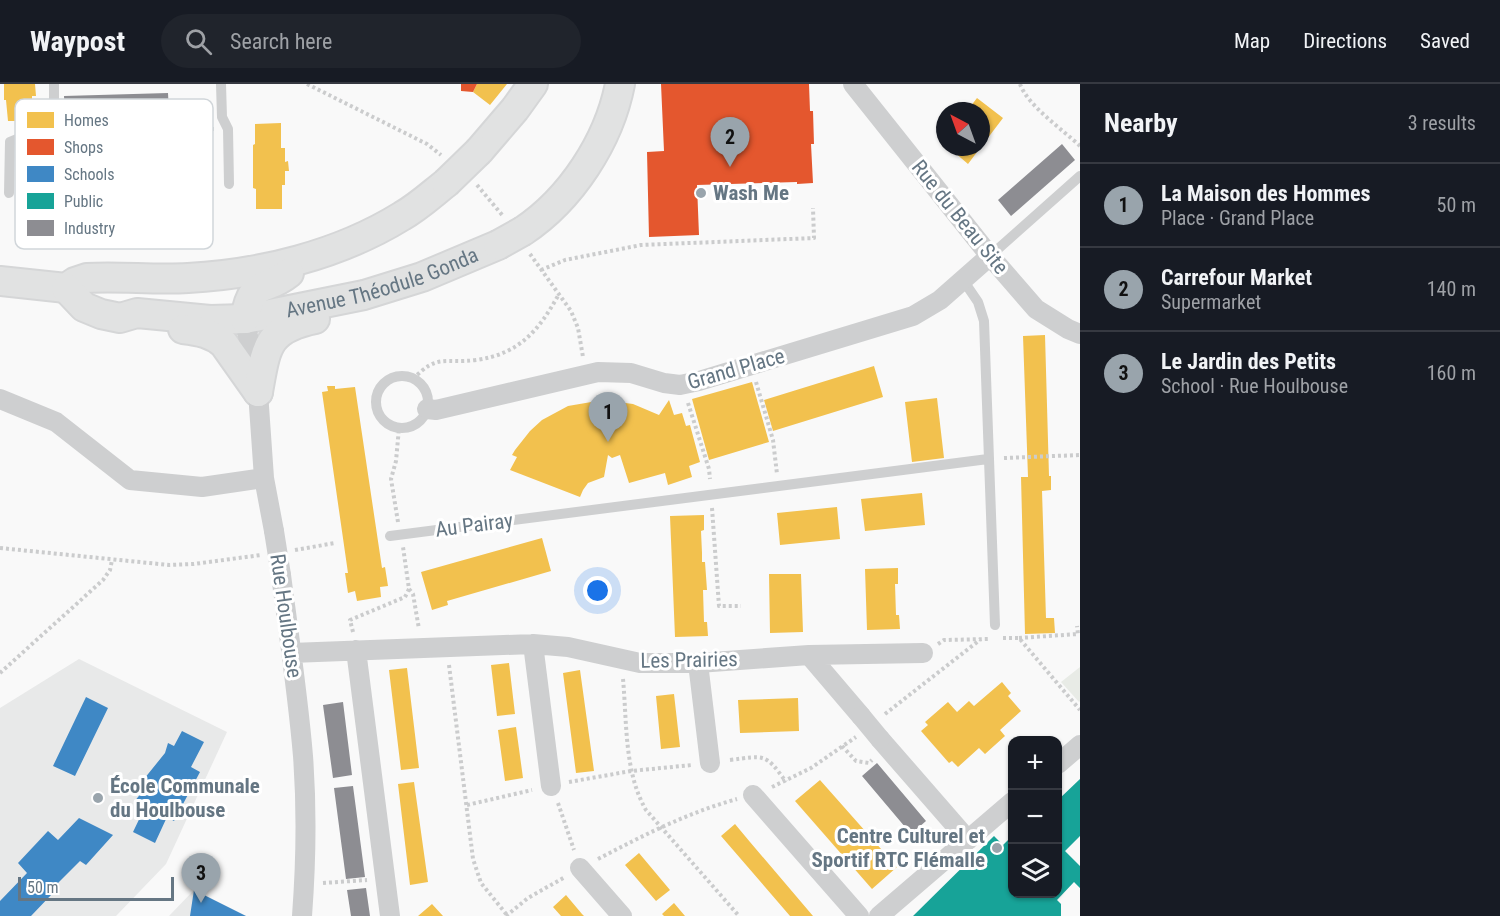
<!DOCTYPE html>
<meta charset="utf-8">
<style>
body{margin:0;font-family:"Roboto Condensed",sans-serif;background:#20242c;color:#f1f3f6}
.controls{position:absolute;right:18px;bottom:18px;display:grid;overflow:hidden;border-radius:12px;box-shadow:0 2px 4px #0004}
.controls button{width:54px;height:54px;display:grid;place-items:center;padding:0;border:0;border-bottom:2px solid #363941;background:#171b24;color:#f1f3f6;font:30px sans-serif}
.compass{position:absolute;left:936px;top:18px;width:54px;height:54px;border-radius:50%;background:#171b24;box-shadow:0 2px 4px #0004;rotate:319deg}
.scale{position:absolute;left:18px;bottom:15px;width:156px;box-sizing:border-box;padding-left:6px;border:3px solid #657683;border-top:0;font-size:16px;line-height:21px;white-space:nowrap;color:#657683;-webkit-text-stroke:4px #fff;paint-order:stroke}
.you{position:absolute;left:598px;top:507px;width:21px;height:21px;margin:-15px;border:4px solid #fff;border-radius:50%;background:#1a73e8;box-shadow:0 0 0 9px #1a73e833}
.badge{display:grid;place-items:center;width:39px;height:39px;border-radius:50%;background:#99a4ac;color:#111;font-size:20px;font-weight:700}
.pin{position:absolute;translate:-50% -50px;filter:drop-shadow(0 2px 3px #0008)}
.pin::after{content:'';position:absolute;top:32px;width:21px;height:18px;background:inherit;clip-path:polygon(0 0,100% 0,50% 100%)}
.list{margin:0;padding:0;list-style:none}
h2{display:flex;justify-content:space-between;align-items:center;height:78px;margin:0;padding:0 24px;font-size:26px}
h2 small{font-size:20px;font-weight:400;color:#9ea1a6}
.list li{display:grid;grid-template-columns:39px 1fr auto;gap:18px;align-items:center;box-sizing:border-box;height:84px;padding:0 24px;border-top:2px solid #363941}
.list b{display:block;font-size:22px;white-space:nowrap}
.list p{margin:0;font-size:20px;white-space:nowrap;color:#9ea1a6}
.list em{font-size:20px;font-style:normal;color:#9ea1a6}
.icon{flex:none;width:33px;height:33px;fill:none;stroke:currentColor;stroke-width:2;stroke-linecap:round;stroke-linejoin:round}
.map{position:relative;flex:none;width:1080px;height:832px;overflow:hidden}
header{display:flex;align-items:center;gap:36px;box-sizing:border-box;height:84px;padding:0 30px;background:#171b24;border-bottom:2px solid #363941}
header strong{font-size:28px}
nav{display:flex;gap:33px;margin-inline-start:auto;font-size:21px}
.search{width:420px;height:54px;background:#20242c;display:flex;align-items:center;gap:15px;box-sizing:border-box;padding:0 21px;border-radius:33px;color:#9ea1a6;font-size:22px}
main{display:flex}
aside{flex:1;background:#171b24}
.map>svg:first-child{display:block}
.built{fill:#e8e9e9}
.green{fill:#e8ebe6}
.homes{fill:#f2c14e}
.shops{fill:#e4572e}
.schools{fill:#3f88c5}
.public{fill:#17a398}
.industry{fill:#8d8d92}
.lines{fill:none;stroke-linecap:round;stroke-linejoin:round}
.secondary-casing{stroke:#d5d6d7;stroke-width:32}
.path{stroke:#cbcccd;stroke-width:4;stroke-dasharray:3 3;stroke-linecap:butt}
.lane{stroke:#cecfd0;stroke-width:10}
.street{stroke:#cecfd0;stroke-width:20}
.secondary{stroke:#e1e2e2;stroke-width:28}
.secondary-bridge-casing{stroke:#d5d6d7;stroke-width:32;stroke-linecap:butt}
.street-bridge{stroke:#cecfd0;stroke-width:20}
.secondary-bridge{stroke:#e1e2e2;stroke-width:28}
.poi-dot{fill:#99a4ac;stroke:#fff;stroke-width:2}
.labels{text-anchor:middle;stroke-width:6;stroke-linejoin:round;paint-order:stroke}
.poi-label{font-size:21px;font-weight:bold;fill:#657683;stroke:#fff;text-anchor:start}
.street-label{font-size:21px;fill:#657683;stroke:#fff}
.key{fill:#fff;stroke:#d1d6da;stroke-width:1.5}
.key-label{font-size:16px;fill:#657683}
</style>
<header>
<strong>Waypost</strong>
<div class="search"><svg class="icon" aria-label="search" viewBox="0 0 24 24"><circle cx="10" cy="10" r="6"/><path d="M15 15l6 6"/></svg>Search here</div>
<nav><a>Map</a><a>Directions</a><a>Saved</a></nav>
</header>
<main>
<div class="map">
<svg width="1080" height="832" viewBox="0 0 1080 832">
<rect width="100%" height="100%" fill="#f9f9f9"/>
<!-- built -->
<path class="built" d="M79 575 227 648 166 780 116 832H0V624Z
M194 806 246 832H169Z"/>
<!-- green -->
<path class="green" d="M1080 583V617L1079 618 1061 598Z"/>
<!-- homes -->
<path class="homes" d="M4 0H35L36 12H32V37H8L6 16H4Z
M477 0H507L490 21 473 8Z
M977 14 1003 34 984 59 981 57V27H967Z
M281 39V64H285V78L288 77 289 87H285V101H282V125H256V105L253 104V61L255 60V40Z
M958 63H971L977 68 968 80 954 68Z
M1045 251 1049 392H1051V406L1042 407 1046 534H1054L1055 549 1025 550 1021 393H1028L1023 252Z
M874 282 883 313 773 347 764 316Z
M752 298 769 358 709 376 692 315Z
M327 302H335V305L355 303 382 484 385 483 388 502 380 503 381 513 357 517 355 507 348 509 345 489H348L322 308 328 307Z
M937 314 944 374 912 378 905 318Z
M603 316 633 320 659 331 669 316 674 331 682 329 686 342 690 341 700 378 689 382 692 393 668 401 665 389 629 399 620 371 612 374 608 371 604 393 588 399 583 406 580 413 510 386 517 373 512 371 515 366 530 347 542 336 568 322Z
M922 409 925 441 865 447 861 415Z
M837 423 840 455 780 461 777 429Z
M704 431V446L701 447 702 469V478H705L707 506H703L704 538H707L708 552 675 553 670 432Z
M542 454 551 487 447 517 448 521 432 526 421 488Z
M898 484V500H895L896 531H899L900 545 867 546 865 485Z
M769 490H801L803 548 770 549Z
M509 579 515 630 497 632 491 581Z
M407 584 419 684 401 686 389 586Z
M580 586 594 687 576 689 563 589Z
M1002 598 1011 609 1008 612 1021 627 1000 646 1005 652 985 670 979 664 958 683 952 677 949 679 921 647 928 641 925 638 948 618 957 628 969 617 974 622Z
M674 610 680 663 661 665 656 612Z
M798 614 799 647 740 649 738 616Z
M516 643 523 694 505 697 498 646Z
M820 696 897 783 872 805 795 717Z
M414 698 428 798 410 801 398 700Z
M735 740 750 758 813 832H790L721 752Z
M639 769 670 806 656 817 625 781Z
M566 811 582 830 584 832H561L553 823Z
M674 819 685 832H664L662 830Z
M432 820 443 832H418Z"/>
<!-- shops -->
<path class="shops" d="M461 0H477L473 8 461 7Z
M661 0H809L810 27H813L814 60H811L813 99 797 100V98L697 101 699 151 649 153 647 68 664 67Z"/>
<!-- schools -->
<path class="schools" d="M86 613 108 624 75 692 53 682Z
M182 647 204 658 191 683 200 688 174 737 167 733 155 759 133 748 145 723 134 718 146 703 140 700 165 669 168 659 174 662Z
M79 734 113 751 86 781 80 777 50 807 52 810 31 832H0V817L27 789 18 779 48 747 58 756Z
M194 806 246 832H190Z"/>
<!-- public -->
<path class="public" d="M1080 695V752L1065 767 1080 782V804L1074 798 1057 816 1061 820V832H913L994 752 1003 761 1012 752V810H1058V716Z"/>
<!-- industry -->
<path class="industry" d="M168 9 169 29 65 32 64 12Z
M1062 60 1075 76 1011 132 998 116Z
M343 618 352 691 333 694 323 621Z
M877 679 926 737 911 750 862 692Z
M353 702 365 793 346 795 334 704Z
M366 804 370 832H351L347 806Z"/>
<g class="lines">
<defs>
<g id="secondary">
<path d="M479 67 515 25 533 0"/>
<path d="M523 147C571 115 609 57 620 0"/>
<path d="M0 197 66 204 75 198 87 194C120 192 154 196 188 194 261 190 339 171 402 132 418 123 432 110 446 99"/>
<path id="s1" d="M66 204 84 223 101 230 120 234 137 229 210 236 245 235 364 211 422 193 498 161"/>
<path d="M245 235C252 193 263 210 289 189"/>
<path d="M183 245C199 247 212 249 224 260L258 308"/>
<path d="M258 308C266 264 266 245 315 235"/>
</g>
</defs>
<!-- secondary casing -->
<use href="#secondary" class="secondary-casing"/>
<!-- path -->
<path class="path" d="M307 0 427 60 441 71
M1020 0C1028 22 1062 45 1080 62
M104 45H214
M477 101 503 132
M530 170 571 227 578 244 583 273
M541 186 565 176 641 161 814 154 813 124
M413 295C438 269 445 280 476 276 520 270 539 246 559 210
M756 298 773 356 777 390
M688 319 709 385 710 395
M1004 374 1080 371
M712 424 719 522H741
M398 438 391 395 396 377 399 344
M0 464 169 481 194 480 261 471
M295 466 335 459
M409 505 413 510 419 545
M353 548 350 536 405 513 409 505 403 463
M1003 554H1019L1080 626
M1019 554 1078 550 1077 542
M938 560 944 556 989 555
M449 581 473 775 481 799 507 831
M0 589 103 496 110 486 112 476
M623 595C627 638 624 688 646 726L739 832
M885 630 981 555
M842 662 856 677 869 679 872 676
M730 676C764 672 765 668 786 698
M569 698 631 687 692 681
M772 703 811 684 856 653
M558 719 574 766
M467 721 532 706
M598 775C644 751 687 729 737 715
M323 799 367 796
M506 832 528 814 565 793"/>
<!-- lane -->
<path class="lane" d="M54 0V45H85L96 57V124
M221 0 222 33 228 45 229 100
M9 109 10 58 37 47 54 45
M990 172 1080 92
M963 196 978 218 984 237 995 541
M376 318a26 26 0 1 1 52 0a26 26 0 1 1-52 0Z
M390 452 988 375"/>
<!-- street -->
<path class="street" d="M853 0 990 172 1036 225 1068 245 1080 250
M245 235 258 308 264 394 274 447
M0 315 56 338 130 396 202 403 264 394
M427 325 436 326 598 288 631 289 664 299 680 301 699 297 913 232 940 216 990 172
M281 491C289 552 298 612 303 672 307 726 306 779 302 832
M533 560 551 702
M356 566 390 832
M291 569 533 560 568 563 640 579H698L809 571 923 569
M809 571 861 632
M698 579 710 679
M880 655 968 756
M1058 680 1080 661
M753 711 859 832
M580 784 622 832
M879 832 1012 718"/>
<!-- secondary -->
<use href="#secondary" class="secondary"/>
<defs>
<path id="secondary-bridge" d="M446 99 479 67
M498 161 523 147"/>
</defs>
<!-- secondary-bridge casing -->
<use href="#secondary-bridge" class="secondary-bridge-casing"/>
<!-- street-bridge -->
<path class="street-bridge" d="M274 447 281 491
M861 632 880 655"/>
<!-- secondary-bridge -->
<use href="#secondary-bridge" class="secondary-bridge"/>
</g>
<!-- markers -->
<g class="poi-dot">
<circle cx="701" cy="109" r="6"/>
<circle cx="98" cy="714" r="6"/>
<circle cx="997" cy="764" r="6"/>
</g>
<g class="labels">
<!-- poi labels -->
<g class="poi-label">
<text x="713" y="116">Wash Me</text>
<text x="110" y="709">École Communale<tspan x="110" dy="24">du Houlbouse</tspan></text>
<text x="985" y="759" text-anchor="end">Centre Culturel et<tspan x="985" dy="24">Sportif RTC Flémalle</tspan></text>
</g>
<!-- street labels -->
<g class="street-label">
<text transform="translate(960 133) rotate(51)" y="7">Rue du Beau Site</text>
<text dy="7" stroke="none"><textPath href="#s1" startOffset="332">Avenue Théodule Gonda</textPath></text>
<text transform="translate(736 285) rotate(-16)" y="7">Grand Place</text>
<text transform="translate(474 441) rotate(-7)" y="7">Au Pairay</text>
<text transform="translate(286 532) rotate(82)" y="7">Rue Houlbouse</text>
<text transform="translate(689 576) rotate(-1)" y="7">Les Prairies</text>
</g>
</g>
<!-- legend -->
<rect x="15" y="15" width="198" height="150" rx="9" class="key"/>
<rect x="27" y="28" width="27" height="16" fill="#f2c14e"/>
<rect x="27" y="55" width="27" height="16" fill="#e4572e"/>
<rect x="27" y="82" width="27" height="16" fill="#3f88c5"/>
<rect x="27" y="109" width="27" height="16" fill="#17a398"/>
<rect x="27" y="136" width="27" height="16" fill="#8d8d92"/>
<g class="key-label">
<text x="64" y="42">Homes</text>
<text x="64" y="69">Shops</text>
<text x="64" y="96">Schools</text>
<text x="64" y="123">Public</text>
<text x="64" y="150">Industry</text>
</g>
</svg>
<div class="controls">
<button>+</button>
<button>−</button>
<button><svg class="icon" aria-label="layers" viewBox="0 0 24 24"><path d="M12 4l9 5-9 5-9-5zM3 14l9 5 9-5"/></svg></button>
</div>
<svg class="compass" viewBox="-18 -18 36 36"><path d="M0-13l5 13h-10z" fill="#e53935"/><path d="M0 13l5-13h-10z" fill="#9ea1a6"/></svg>
<div class="scale">50 m</div>
<div class="you"></div>
<div class="pin badge" style="left:608px;top:358px">1</div>
<div class="pin badge" style="left:730px;top:83px">2</div>
<div class="pin badge" style="left:201px;top:819px">3</div>
</div>
<aside>
<h2>Nearby<small>3 results</small></h2>
<ul class="list">
<li><span class="badge">1</span><div><b>La Maison des Hommes</b><p>Place · Grand Place</p></div><em>50 m</em></li>
<li><span class="badge">2</span><div><b>Carrefour Market</b><p>Supermarket</p></div><em>140 m</em></li>
<li><span class="badge">3</span><div><b>Le Jardin des Petits</b><p>School · Rue Houlbouse</p></div><em>160 m</em></li>
</ul>
</aside>
</main>
